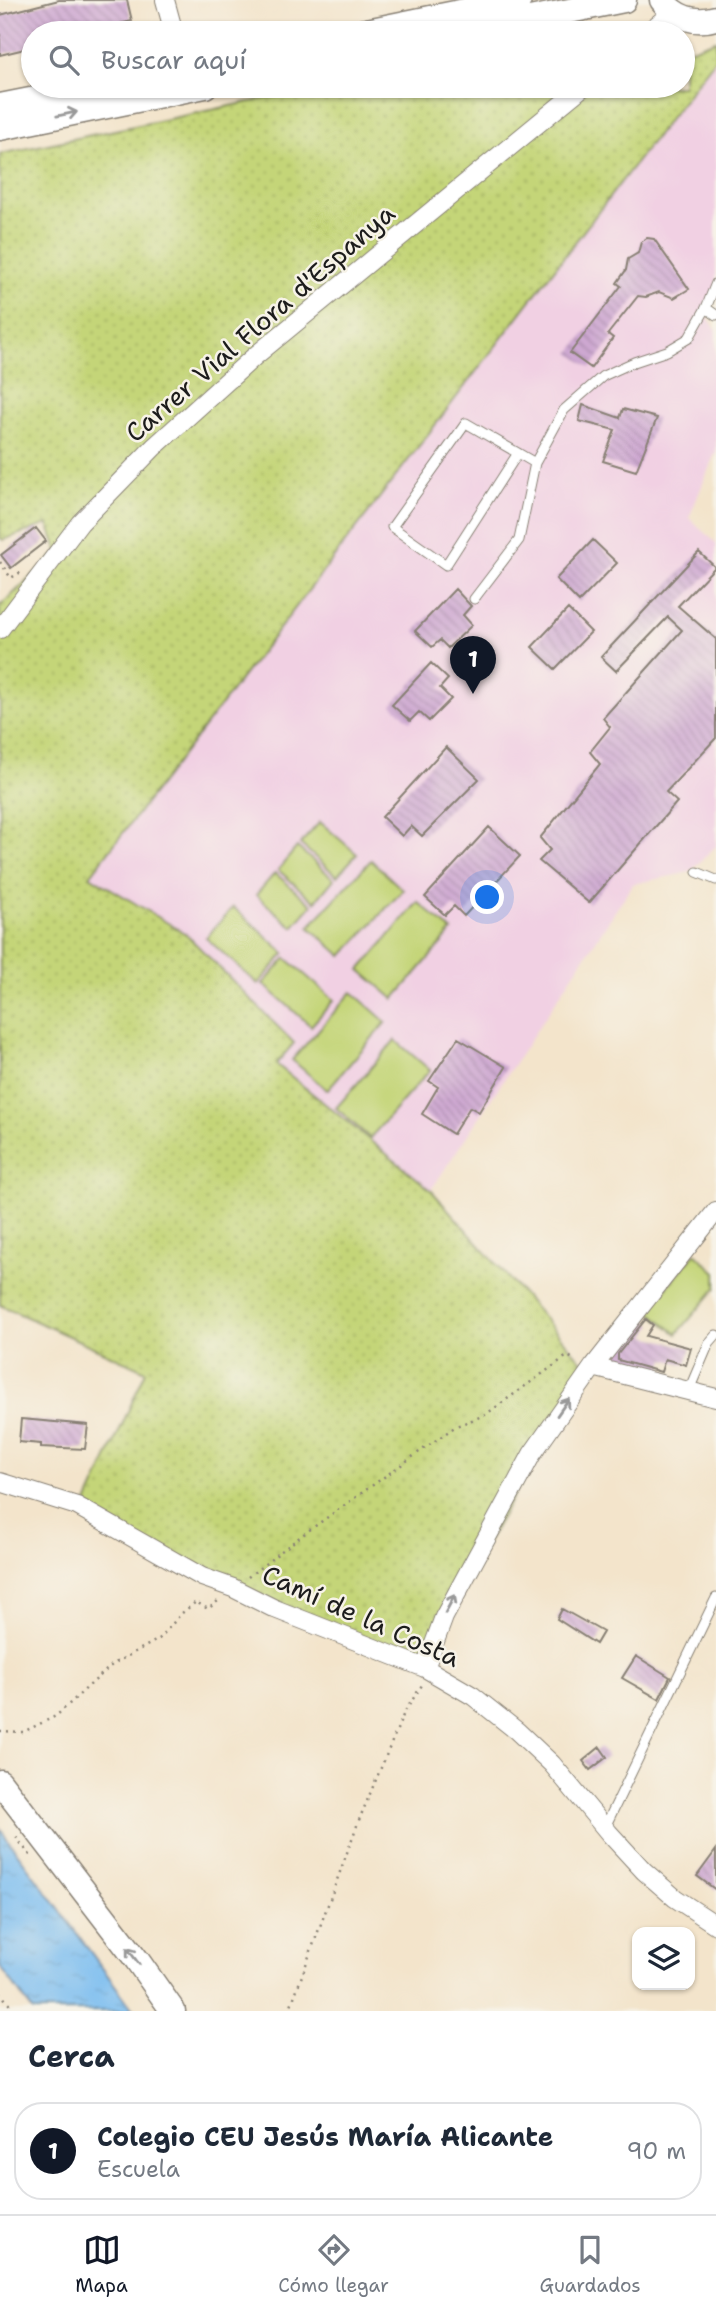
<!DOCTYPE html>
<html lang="es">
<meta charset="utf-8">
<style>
body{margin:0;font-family:"Shantell Sans",sans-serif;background:#f6f6f7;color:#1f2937}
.controls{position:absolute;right:21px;bottom:21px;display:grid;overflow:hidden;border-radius:14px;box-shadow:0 2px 5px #0004}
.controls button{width:63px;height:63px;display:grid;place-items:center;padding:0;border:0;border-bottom:2px solid #e0e1e3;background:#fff;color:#1f2937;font:35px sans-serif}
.you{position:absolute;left:488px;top:898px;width:24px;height:24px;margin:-18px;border:5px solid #fff;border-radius:50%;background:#1a73e8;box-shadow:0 0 0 10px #1a73e833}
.badge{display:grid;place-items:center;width:46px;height:46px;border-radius:50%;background:#111827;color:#fff;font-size:23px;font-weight:700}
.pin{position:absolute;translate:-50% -58px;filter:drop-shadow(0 2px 4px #0008)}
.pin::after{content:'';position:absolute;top:37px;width:24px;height:21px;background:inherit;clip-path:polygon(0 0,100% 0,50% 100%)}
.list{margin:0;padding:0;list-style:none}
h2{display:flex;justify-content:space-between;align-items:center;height:91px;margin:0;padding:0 28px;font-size:30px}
h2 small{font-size:23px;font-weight:400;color:#747a83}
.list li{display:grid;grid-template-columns:46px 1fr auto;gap:21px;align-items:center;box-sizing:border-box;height:98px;margin:0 14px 14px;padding:0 14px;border:2px solid #e0e1e3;border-radius:28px}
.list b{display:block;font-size:26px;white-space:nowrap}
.list p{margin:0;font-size:23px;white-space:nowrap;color:#747a83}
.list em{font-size:23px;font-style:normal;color:#747a83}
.icon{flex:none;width:38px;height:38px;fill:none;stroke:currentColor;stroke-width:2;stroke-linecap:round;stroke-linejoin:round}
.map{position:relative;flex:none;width:716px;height:2011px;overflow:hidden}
.search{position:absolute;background:#fff;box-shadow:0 2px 5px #0004;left:21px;right:21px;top:21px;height:77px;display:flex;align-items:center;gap:18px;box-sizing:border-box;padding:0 24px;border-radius:38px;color:#747a83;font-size:26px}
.sheet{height:203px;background:#fff}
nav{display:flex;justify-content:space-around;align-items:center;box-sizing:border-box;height:98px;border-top:2px solid #e0e1e3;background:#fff;font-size:19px;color:#747a83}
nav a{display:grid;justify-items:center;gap:4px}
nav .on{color:#111827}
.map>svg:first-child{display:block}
.built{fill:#f1d0e3}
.grass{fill:url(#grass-dots);stroke:#70784a;stroke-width:2}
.pitch{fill:#c4d578;stroke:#70784a;stroke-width:2}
.water{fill:url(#water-ripples);stroke:#4c6c86;stroke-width:2}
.building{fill:url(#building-back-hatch)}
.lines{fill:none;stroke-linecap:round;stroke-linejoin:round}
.service-casing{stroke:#888074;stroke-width:11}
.minor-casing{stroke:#888074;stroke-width:20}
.secondary-casing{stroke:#888074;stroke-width:27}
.path{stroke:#888074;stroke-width:2.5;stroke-dasharray:2 5;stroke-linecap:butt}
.service{stroke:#fff;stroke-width:9}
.minor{stroke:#fff;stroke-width:18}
.secondary{stroke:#fff;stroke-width:24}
.oneway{stroke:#999}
.labels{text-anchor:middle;stroke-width:5;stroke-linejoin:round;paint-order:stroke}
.street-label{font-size:26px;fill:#1c1c1c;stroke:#f7f3e8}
</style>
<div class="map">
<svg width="716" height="2011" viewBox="0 0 716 2011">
<defs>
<pattern id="grass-dots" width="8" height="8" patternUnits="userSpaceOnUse" patternTransform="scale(1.75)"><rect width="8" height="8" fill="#c4d578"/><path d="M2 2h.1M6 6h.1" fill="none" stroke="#a8b667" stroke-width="1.8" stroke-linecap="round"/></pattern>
<pattern id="water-ripples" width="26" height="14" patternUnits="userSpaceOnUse" patternTransform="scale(1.75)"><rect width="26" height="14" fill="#7bbdf0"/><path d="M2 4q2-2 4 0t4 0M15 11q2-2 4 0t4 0" fill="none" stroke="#6aa2cd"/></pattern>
<pattern id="building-back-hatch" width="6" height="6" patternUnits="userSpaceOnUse" patternTransform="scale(1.75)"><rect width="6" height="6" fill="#cea8d1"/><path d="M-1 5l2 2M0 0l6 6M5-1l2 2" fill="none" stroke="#b090b3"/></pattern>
</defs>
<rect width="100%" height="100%" fill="#f7f3e8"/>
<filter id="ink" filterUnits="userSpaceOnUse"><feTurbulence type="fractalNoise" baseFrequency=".0143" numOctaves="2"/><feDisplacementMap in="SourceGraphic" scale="14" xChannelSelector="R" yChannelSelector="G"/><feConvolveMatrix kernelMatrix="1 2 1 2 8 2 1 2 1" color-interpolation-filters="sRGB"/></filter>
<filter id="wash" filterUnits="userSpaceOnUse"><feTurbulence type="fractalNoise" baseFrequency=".00686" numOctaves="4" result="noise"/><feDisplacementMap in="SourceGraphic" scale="28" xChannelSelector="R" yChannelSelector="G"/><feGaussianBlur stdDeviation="1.57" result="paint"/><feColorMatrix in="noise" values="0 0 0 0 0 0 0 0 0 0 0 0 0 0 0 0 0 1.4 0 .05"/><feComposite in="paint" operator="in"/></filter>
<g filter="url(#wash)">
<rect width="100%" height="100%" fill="#f3e4cb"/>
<!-- built -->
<path class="built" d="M716 58V285L705 312 716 330V451L689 518 716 543V846L690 872 633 884 431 1190 275 1064 294 1043 90 876Z"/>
<!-- grass -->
<path class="grass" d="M716 40V58L90 876 186 934 294 1043 276 1064 431 1190 587 1367 426 1649 406 1655 233 1588 84 1510 146 1371 0 1305V606L58 552 48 524 3 540 0 538V154L326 86H683V52Z"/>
<!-- pitch -->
<path class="pitch" d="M320 822 357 854 337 876 300 844Z
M297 847 334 879 315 902 278 870Z
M371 860 403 890 342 956 309 927Z
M275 873 312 905 293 927 256 895Z
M418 902 452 931 394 999 360 970Z
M233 907 285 953 258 984 206 938Z
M286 958 334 1000 311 1026 263 984Z
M352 992 386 1022 327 1090 292 1060Z
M395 1040 430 1070 370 1138 336 1108Z
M695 1253 716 1272V1288L677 1334 648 1310Z"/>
<!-- water -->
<path class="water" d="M0 1829 134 2011H33L0 1966Z"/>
<g id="blocks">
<!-- building -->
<path class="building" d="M59 0H127L132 21 82 33H33V47L0 55V15Z
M647 238 654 239 689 289 674 298 659 292 646 297 638 296 608 334 613 338 591 368 570 353 621 286 617 283 626 270 628 259 638 253 641 242Z
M583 405 620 418 623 409 657 418 636 471 603 461 615 430 579 421Z
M36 528 46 541 11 568 1 555Z
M593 540 617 563 579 602 556 579Z
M699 552 715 567 678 606 716 639V738L666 792 677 802 589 903 539 861 550 850 540 838 600 764 590 752 610 727 603 718 682 630 668 617 616 671 601 657Z
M455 589 471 606 463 615 472 625 448 648 440 640 432 647 415 631Z
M568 609 591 632 555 669 532 647Z
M431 663 448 679 440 688 451 699 429 721 419 712 410 721 392 705Z
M446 747 479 779 422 836 411 826 402 836 382 817Z
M489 827 520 856 464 916 454 906 445 915 425 897Z
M458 1038 506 1067 479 1112 470 1107 453 1134 422 1114 438 1087 429 1081Z
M646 1319 653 1325 646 1336 691 1348 686 1365 665 1359 661 1372 618 1360V1354Z
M21 1419 88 1425 85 1449 41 1447V1444L19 1442Z
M562 1609 603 1632 596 1644 557 1619Z
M636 1656 670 1677 659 1699 622 1678Z
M600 1747 607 1757 590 1770 583 1761Z
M716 1850V1890L697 1876Z"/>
</g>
</g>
<g filter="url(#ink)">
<use href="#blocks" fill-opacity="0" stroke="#888074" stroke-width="2"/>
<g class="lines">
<defs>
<path id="service" d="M706 308 716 315
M518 453 446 565 392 527 466 423 535 463
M474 599 519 540 535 463 564 410 603 376 634 362 667 351 689 338 706 308 716 283
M697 872 716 880
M689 1390 709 1343 716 1335
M605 1827 716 1598"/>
<path id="minor" d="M165 0 174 33
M647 33 673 12
M0 629 80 523 154 447 255 356 584 86
M593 1367 716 1398
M0 1482 77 1506 202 1577 233 1588 275 1609 425 1668 473 1696 517 1731 552 1764 609 1833 644 1871 675 1898 716 1925
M425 1668 444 1617 532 1454 593 1367 716 1211"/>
<path id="secondary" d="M662 0C675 18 695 24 716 18
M357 33 519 0
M461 33 624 0
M0 106 101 86
M0 128 205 86
M0 1782 137 1960 173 2011"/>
</defs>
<!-- service casing -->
<use href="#service" class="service-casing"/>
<!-- minor casing -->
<use href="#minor" class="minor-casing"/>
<!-- secondary casing -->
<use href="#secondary" class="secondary-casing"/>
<!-- path -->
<path class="path" d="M294 33 338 24
M223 92 253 86
M0 562 11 578 21 572
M248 1577 301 1536 456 1426 485 1415 567 1356 576 1360
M0 1731 23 1732 56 1716 113 1664 159 1639 182 1613 196 1602 208 1609 218 1601
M16 1837 33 1859
M0 1992 14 2011
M289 2011 359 1820 404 1713 422 1685"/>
<!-- service -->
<use href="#service" class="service"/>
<!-- minor -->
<use href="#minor" class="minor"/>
<!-- secondary -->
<use href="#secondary" class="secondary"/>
</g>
<!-- one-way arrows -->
<defs><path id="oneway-shaft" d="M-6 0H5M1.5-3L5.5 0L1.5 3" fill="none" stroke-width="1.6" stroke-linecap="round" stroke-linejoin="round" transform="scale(1.75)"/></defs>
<g class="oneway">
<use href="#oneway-shaft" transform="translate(67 114) rotate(-12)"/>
<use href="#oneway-shaft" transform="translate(563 1407) rotate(-55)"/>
<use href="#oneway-shaft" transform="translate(450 1604) rotate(-62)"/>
<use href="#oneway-shaft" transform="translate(133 1956) rotate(-127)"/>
</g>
</g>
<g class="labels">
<!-- street labels -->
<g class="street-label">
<text transform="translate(260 323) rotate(-41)" y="9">Carrer Vial Flora d'Espanya</text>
<text transform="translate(361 1616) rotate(24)" y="9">Camí de la Costa</text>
</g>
</g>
</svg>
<div class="controls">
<button><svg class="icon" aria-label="layers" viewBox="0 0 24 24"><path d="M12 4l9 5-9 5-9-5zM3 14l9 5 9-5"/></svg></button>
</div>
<div class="you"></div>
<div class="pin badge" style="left:473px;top:694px">1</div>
<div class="search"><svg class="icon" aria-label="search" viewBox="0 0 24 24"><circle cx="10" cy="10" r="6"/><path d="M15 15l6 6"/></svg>Buscar aquí</div>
</div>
<section class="sheet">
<h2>Cerca<small></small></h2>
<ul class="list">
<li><span class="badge">1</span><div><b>Colegio CEU Jesús María Alicante</b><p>Escuela</p></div><em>90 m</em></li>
</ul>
</section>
<nav>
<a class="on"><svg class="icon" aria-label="map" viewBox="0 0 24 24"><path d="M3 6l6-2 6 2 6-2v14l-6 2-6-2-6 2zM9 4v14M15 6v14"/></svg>Mapa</a>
<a><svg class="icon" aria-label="directions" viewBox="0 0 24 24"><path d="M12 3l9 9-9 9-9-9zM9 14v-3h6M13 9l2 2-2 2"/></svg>Cómo llegar</a>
<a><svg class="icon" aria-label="saved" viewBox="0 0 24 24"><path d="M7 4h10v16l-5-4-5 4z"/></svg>Guardados</a>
</nav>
